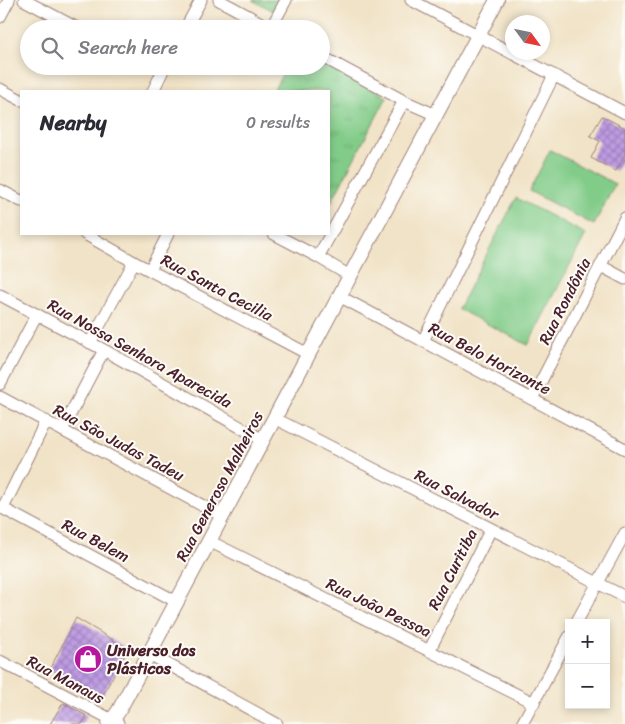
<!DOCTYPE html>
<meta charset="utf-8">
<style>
body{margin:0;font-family:Sriracha,sans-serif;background:#f2f2f3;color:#2b2b33}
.controls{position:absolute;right:15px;bottom:15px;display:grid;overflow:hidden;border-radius:0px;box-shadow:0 2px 8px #0003}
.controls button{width:45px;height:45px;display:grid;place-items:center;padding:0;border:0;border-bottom:1px solid #e1e1e2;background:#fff;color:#2b2b33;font:25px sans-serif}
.compass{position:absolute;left:505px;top:15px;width:45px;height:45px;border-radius:50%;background:#fff;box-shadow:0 2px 8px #0003;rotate:123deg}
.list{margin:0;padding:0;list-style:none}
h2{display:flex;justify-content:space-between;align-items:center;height:65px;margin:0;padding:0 20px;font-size:21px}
h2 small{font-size:16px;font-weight:400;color:#7c7c81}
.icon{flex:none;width:28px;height:28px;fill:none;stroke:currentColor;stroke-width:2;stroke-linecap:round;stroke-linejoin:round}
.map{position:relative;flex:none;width:625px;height:724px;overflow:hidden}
.search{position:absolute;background:#fff;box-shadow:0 2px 8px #0003;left:20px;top:20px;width:310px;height:55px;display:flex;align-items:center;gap:12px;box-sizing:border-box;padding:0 18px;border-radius:28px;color:#7c7c81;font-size:19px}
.panel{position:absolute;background:#fff;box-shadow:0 2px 8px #0003;left:20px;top:90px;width:310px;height:145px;border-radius:0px}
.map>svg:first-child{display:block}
.park{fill:url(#park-tufts);stroke:#66765a}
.pitch{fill:#82cc89;stroke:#66765a}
.building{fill:url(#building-cross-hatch)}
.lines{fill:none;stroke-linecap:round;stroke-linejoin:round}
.minor-casing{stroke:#9e8179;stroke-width:13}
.tertiary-casing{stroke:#9e8179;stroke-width:16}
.minor{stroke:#fff;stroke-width:11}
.tertiary{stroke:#fff;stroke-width:14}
.labels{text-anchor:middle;stroke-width:4;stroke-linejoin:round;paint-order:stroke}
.street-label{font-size:16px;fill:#4a1f2b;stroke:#fdfcf7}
.poi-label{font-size:16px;font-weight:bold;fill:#4a1f2b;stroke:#fdfcf7;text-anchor:start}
</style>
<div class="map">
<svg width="625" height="724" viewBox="0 0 625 724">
<defs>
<pattern id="park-tufts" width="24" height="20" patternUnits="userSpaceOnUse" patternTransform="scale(1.25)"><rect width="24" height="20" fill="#82cc89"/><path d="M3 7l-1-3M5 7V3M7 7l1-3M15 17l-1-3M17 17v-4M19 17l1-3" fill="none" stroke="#72af76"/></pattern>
<pattern id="building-cross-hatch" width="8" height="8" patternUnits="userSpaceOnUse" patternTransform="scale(1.25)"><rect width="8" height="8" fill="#be9be3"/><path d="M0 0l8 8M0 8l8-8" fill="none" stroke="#9c7eb8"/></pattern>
</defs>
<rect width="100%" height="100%" fill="#fdfcf7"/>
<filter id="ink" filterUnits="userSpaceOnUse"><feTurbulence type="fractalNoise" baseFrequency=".02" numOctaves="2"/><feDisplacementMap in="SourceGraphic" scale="10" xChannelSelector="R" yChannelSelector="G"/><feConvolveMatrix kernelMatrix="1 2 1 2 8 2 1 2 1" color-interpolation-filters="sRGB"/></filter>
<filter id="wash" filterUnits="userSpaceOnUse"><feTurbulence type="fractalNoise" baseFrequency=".0096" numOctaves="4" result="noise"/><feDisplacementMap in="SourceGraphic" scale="20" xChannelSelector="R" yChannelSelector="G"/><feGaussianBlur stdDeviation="1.12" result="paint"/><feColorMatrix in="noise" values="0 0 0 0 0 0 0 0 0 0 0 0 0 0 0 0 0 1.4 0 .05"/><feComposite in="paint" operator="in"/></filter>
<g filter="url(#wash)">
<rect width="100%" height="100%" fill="#f1e3c7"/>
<!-- park -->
<path class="park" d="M252 0H280L274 11Z
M321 59 387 97 329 206V91H273L287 66H321Z"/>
<!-- pitch -->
<path class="pitch" d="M550 150 615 184 594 225 529 191Z
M516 198 586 234 528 345 458 309Z"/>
<g id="blocks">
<!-- building -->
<path class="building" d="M602 116 625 128V154L616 171 591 158 600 141 590 136Z
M76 618 128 649 101 698 50 669Z
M63 703 87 716 82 724H50Z"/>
</g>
</g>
<g filter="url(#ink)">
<use href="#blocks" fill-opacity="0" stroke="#9e8179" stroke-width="1"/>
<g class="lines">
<defs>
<path id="minor" d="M24 0 79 29
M219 0 272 29
M411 0 625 113
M0 17 9 0
M271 28 286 0
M185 29 201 0
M321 56 404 101 436 115
M0 89 21 100
M153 91 165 66
M0 190 21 201
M85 234 134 262 308 354
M274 234 318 257
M601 266 625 279
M150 270 168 234
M350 276 318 257 404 101
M0 295 104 350 263 440
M339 296 625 449
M423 341 554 75
M90 343 134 262
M0 384 37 314
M0 397 222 516
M532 399 625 218
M274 418 625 597
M62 430 104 350
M0 507 177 602
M3 508 46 421
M209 541 534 703
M576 623 625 533
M429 651 491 529
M149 654 277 724
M0 661 118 723
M522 724 569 637"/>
<path id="tertiary" d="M109 724 118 712 125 699 497 0"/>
</defs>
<!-- minor casing -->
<use href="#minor" class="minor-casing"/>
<!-- tertiary casing -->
<use href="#tertiary" class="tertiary-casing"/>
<!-- minor -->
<use href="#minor" class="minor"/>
<!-- tertiary -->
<use href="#tertiary" class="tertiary"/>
</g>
</g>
<!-- icons -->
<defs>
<symbol id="shop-disc" viewBox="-11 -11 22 22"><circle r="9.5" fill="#b5179e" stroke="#fdfcf7"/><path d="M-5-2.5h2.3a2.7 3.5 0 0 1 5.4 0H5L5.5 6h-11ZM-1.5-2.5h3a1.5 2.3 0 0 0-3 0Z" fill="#fff"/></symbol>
</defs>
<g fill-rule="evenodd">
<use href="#shop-disc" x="72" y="643" width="32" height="32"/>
</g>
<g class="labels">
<!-- street labels -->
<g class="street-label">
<text transform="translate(217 287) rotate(28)" y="6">Rua Santa Cecilia</text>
<text transform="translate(564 301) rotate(-63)" y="6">Rua Rondônia</text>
<text transform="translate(140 353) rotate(29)" y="6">Rua Nossa Senhora Aparecida</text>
<text transform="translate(490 358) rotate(28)" y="6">Rua Belo Horizonte</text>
<text transform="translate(119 442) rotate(28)" y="6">Rua São Judas Tadeu</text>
<text transform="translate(219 486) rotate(-62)" y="6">Rua Generoso Malheiros</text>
<text transform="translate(457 494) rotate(27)" y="6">Rua Salvador</text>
<text transform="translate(96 540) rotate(28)" y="6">Rua Belem</text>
<text transform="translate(452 569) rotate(-63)" y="6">Rua Curitiba</text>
<text transform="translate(379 607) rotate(26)" y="6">Rua João Pessoa</text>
<text transform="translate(66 679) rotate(28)" y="6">Rua Manaus</text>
</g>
<!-- poi labels -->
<g class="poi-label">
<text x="107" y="656">Universo dos<tspan x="107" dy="18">Plásticos</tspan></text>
</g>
</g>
</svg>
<div class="controls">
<button>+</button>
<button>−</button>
</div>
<svg class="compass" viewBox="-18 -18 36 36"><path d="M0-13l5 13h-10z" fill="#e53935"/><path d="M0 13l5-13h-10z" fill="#7c7c81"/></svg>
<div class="search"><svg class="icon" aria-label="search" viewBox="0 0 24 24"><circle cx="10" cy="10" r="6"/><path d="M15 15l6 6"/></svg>Search here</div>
<section class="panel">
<h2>Nearby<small>0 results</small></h2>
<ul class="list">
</ul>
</section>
</div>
